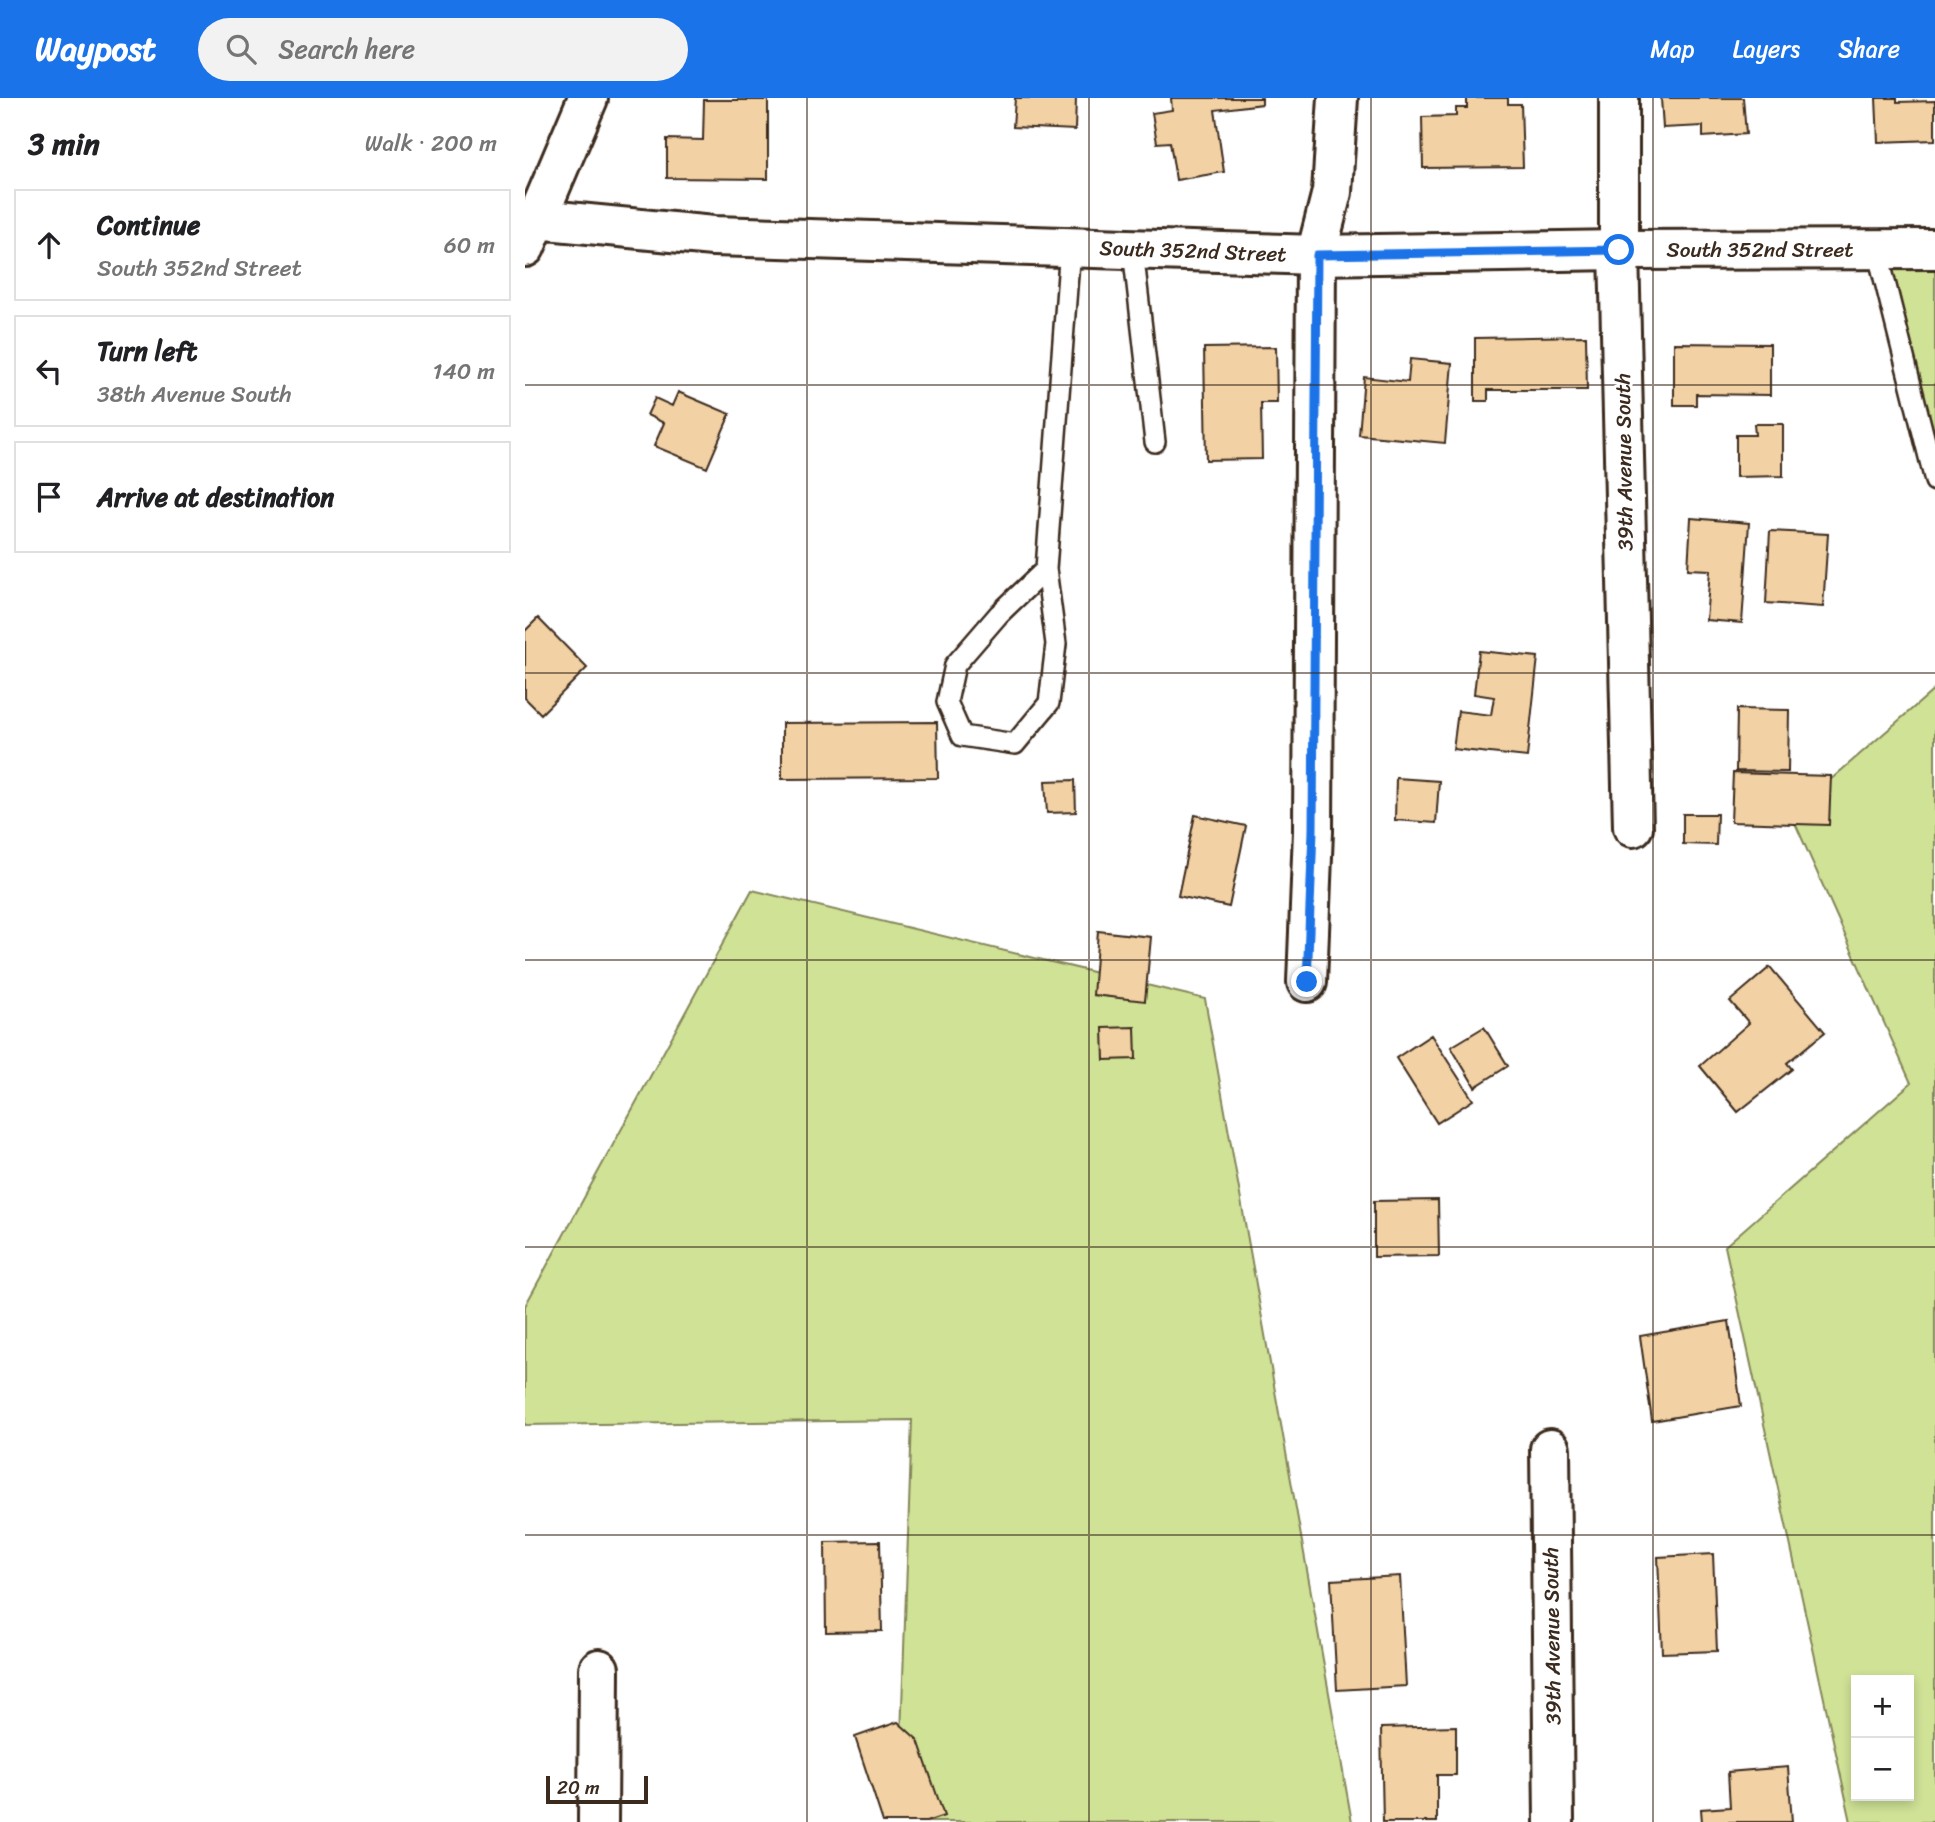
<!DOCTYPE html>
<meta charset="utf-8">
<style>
body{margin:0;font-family:Sriracha,sans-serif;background:#f2f2f2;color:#202124}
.controls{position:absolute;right:21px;bottom:21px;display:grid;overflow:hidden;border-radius:0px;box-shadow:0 4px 10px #0003}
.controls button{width:63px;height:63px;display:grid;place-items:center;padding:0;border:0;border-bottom:2px solid #e0e0e0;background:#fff;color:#202124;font:35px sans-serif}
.scale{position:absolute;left:21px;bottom:18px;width:102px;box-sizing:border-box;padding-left:7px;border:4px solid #3b2a1e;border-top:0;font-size:19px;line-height:24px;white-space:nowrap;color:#3b2a1e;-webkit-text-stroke:5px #fff;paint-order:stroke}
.stop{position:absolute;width:21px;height:21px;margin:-16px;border:5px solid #1a73e8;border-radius:50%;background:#fff}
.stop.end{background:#1a73e8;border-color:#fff;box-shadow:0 2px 7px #0008}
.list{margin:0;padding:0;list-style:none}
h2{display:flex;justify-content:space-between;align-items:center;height:91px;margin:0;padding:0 28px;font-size:30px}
h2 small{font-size:23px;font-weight:400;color:#757577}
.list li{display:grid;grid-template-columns:46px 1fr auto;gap:21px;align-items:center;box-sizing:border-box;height:112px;margin:0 14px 14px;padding:0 14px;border:2px solid #e0e0e0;border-radius:0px}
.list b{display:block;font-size:26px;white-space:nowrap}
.list p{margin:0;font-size:23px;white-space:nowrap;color:#757577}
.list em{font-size:23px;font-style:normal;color:#757577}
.icon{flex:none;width:38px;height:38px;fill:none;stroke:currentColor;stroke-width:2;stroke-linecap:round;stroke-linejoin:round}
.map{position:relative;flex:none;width:1410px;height:1724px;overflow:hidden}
header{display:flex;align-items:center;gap:42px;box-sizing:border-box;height:98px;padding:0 35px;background:#1a73e8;color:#fff}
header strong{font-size:33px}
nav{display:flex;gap:38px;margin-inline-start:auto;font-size:24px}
.search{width:490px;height:63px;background:#f2f2f2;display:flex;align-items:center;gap:18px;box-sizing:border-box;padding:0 24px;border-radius:38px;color:#757577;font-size:26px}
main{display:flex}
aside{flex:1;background:#fff}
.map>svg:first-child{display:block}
.green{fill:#cfe296;stroke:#85865a;stroke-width:2;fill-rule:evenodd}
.building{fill:#f2d1a4;stroke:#3b2a1e;stroke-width:2}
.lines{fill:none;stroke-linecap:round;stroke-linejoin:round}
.service-casing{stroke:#3b2a1e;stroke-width:24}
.minor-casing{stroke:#3b2a1e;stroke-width:44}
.tertiary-casing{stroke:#3b2a1e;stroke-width:44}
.service{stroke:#fff;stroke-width:19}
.minor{stroke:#fff;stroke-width:38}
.tertiary{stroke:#fff;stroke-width:38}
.route{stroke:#1a73e8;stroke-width:9}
.grid{fill:none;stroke:#3b2a1e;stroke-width:2;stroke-opacity:0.55}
.labels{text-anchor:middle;stroke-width:6;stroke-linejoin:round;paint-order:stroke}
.street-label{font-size:21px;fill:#3b2a1e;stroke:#fff}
</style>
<header>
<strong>Waypost</strong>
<div class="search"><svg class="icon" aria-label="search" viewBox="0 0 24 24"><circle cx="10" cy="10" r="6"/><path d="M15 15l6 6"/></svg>Search here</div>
<nav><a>Map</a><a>Layers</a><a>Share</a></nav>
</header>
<main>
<aside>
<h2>3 min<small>Walk · 200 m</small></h2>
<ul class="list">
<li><svg class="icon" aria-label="ahead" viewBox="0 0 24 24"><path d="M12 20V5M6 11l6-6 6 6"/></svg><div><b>Continue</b><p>South 352nd Street</p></div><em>60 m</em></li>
<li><svg class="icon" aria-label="left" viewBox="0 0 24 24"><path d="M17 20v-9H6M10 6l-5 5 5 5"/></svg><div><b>Turn left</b><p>38th Avenue South</p></div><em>140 m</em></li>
<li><svg class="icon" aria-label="arrive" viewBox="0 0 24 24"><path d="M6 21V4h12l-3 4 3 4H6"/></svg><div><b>Arrive at destination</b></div></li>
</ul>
</aside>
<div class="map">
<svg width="1410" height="1724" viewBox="0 0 1410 1724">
<rect width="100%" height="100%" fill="#fff"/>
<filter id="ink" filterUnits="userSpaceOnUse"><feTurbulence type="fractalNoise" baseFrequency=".0143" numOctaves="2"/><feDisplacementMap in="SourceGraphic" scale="14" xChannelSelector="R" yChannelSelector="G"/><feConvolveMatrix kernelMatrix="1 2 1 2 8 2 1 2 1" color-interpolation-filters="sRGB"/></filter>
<g filter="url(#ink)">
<!-- green -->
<path class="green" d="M1410 151V379L1352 152Z
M1410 591V1724H1326L1200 1148 1386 985 1266 716ZM1331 1582H1384V1698H1331Z
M227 792 680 901 827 1724H373L387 1322 0 1327V1208Z"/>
<!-- building -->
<path class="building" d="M490 0H551L550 32 488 29Z
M646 0H737V6L690 12 699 74 651 82 645 44 632 45 627 15 647 12Z
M942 0H983V6H996L998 69 898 70 897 19 931 18V10H942Z
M1136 0H1218L1221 36 1178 39V28L1138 30Z
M1351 0H1372V4L1410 3V42L1353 44Z
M179 2H243V81L142 80V41L178 42Z
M1061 238 1062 292H963V303H950V240Z
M1149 245 1245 246V297L1171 296V307H1149Z
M751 249 752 305H736L737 361 681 362 679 250Z
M885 261 927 265 920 345 834 337 839 279 883 284Z
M153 294 205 316 182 370 129 348 139 325 122 317 130 300 147 308Z
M1229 326H1258V378L1211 379V337H1230Z
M1166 420 1224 425 1217 525 1181 522 1185 472 1163 471Z
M1245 433 1303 436 1298 509 1241 505Z
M13 520 62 570 16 616 0 600V533Z
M954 553 1013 559 1002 659 928 651 933 613 966 617 969 599 949 596Z
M1212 611 1264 612 1263 674 1211 673Z
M412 624 413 680 257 681V625Z
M1208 675 1306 678 1304 727 1206 724Z
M871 680 914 683 911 725 870 722Z
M550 682 551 714 522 715 520 683Z
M1158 716H1192L1191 747 1158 746Z
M670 717 721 728 704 809 653 798Z
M573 833 626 839 620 903 568 897Z
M1245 869 1300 934 1262 965 1267 971 1213 1014 1175 968 1224 925 1205 903Z
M610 929 611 961 579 962 578 930Z
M959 929 983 968 950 989 926 949Z
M906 937 948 1002 912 1025 871 960Z
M913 1102 914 1158 849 1159V1103Z
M1204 1223 1216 1308 1127 1323 1115 1238Z
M355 1443 357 1533 301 1534 300 1444Z
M1188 1456 1192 1553 1137 1555 1133 1459Z
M875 1478 881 1588 812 1592 806 1482Z
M373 1624 393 1642 419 1718 401 1724H358L330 1639Z
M931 1628V1677H912V1724H858L856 1630Z
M1263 1669 1267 1724H1177L1176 1711 1205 1709 1203 1674Z"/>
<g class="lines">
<defs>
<path id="service" d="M608 152 630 344
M1352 152 1410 383
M521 471 474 516 430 567 422 604 437 638 490 646 524 605 531 546 521 471 545 149"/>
<path id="minor" d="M1094 0V152L1108 729
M782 884 788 733 791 157 807 94 813 0
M1025 1351 1029 1724
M73 1724 74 1571"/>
<path id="tertiary" d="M12 121 188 138 791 157 1094 152 1410 151
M0 149 63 0"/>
</defs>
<!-- service casing -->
<use href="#service" class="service-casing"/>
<!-- minor casing -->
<use href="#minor" class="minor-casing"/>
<!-- tertiary casing -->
<use href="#tertiary" class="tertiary-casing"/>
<!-- service -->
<use href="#service" class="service"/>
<!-- minor -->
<use href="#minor" class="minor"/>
<!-- tertiary -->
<use href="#tertiary" class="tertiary"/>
</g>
</g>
<g class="lines" filter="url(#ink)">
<!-- route -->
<path class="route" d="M782 884 788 733 792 157 1094 152"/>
</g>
<!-- grid -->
<path class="grid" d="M282 0V1724M564 0V1724M846 0V1724M1128 0V1724M0 287H1410M0 575H1410M0 862H1410M0 1149H1410M0 1437H1410"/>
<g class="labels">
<!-- street labels -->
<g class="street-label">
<text x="1235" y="159">South 352nd Street</text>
<text transform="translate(668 153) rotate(2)" y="7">South 352nd Street</text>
<text transform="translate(1099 364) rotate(-91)" y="7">39th Avenue South</text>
<text transform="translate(1027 1538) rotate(-91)" y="7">39th Avenue South</text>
</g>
</g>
</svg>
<div class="controls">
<button>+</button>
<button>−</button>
</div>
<div class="scale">20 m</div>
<div class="stop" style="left:1094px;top:152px"></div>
<div class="stop end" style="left:782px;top:884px"></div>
</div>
</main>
